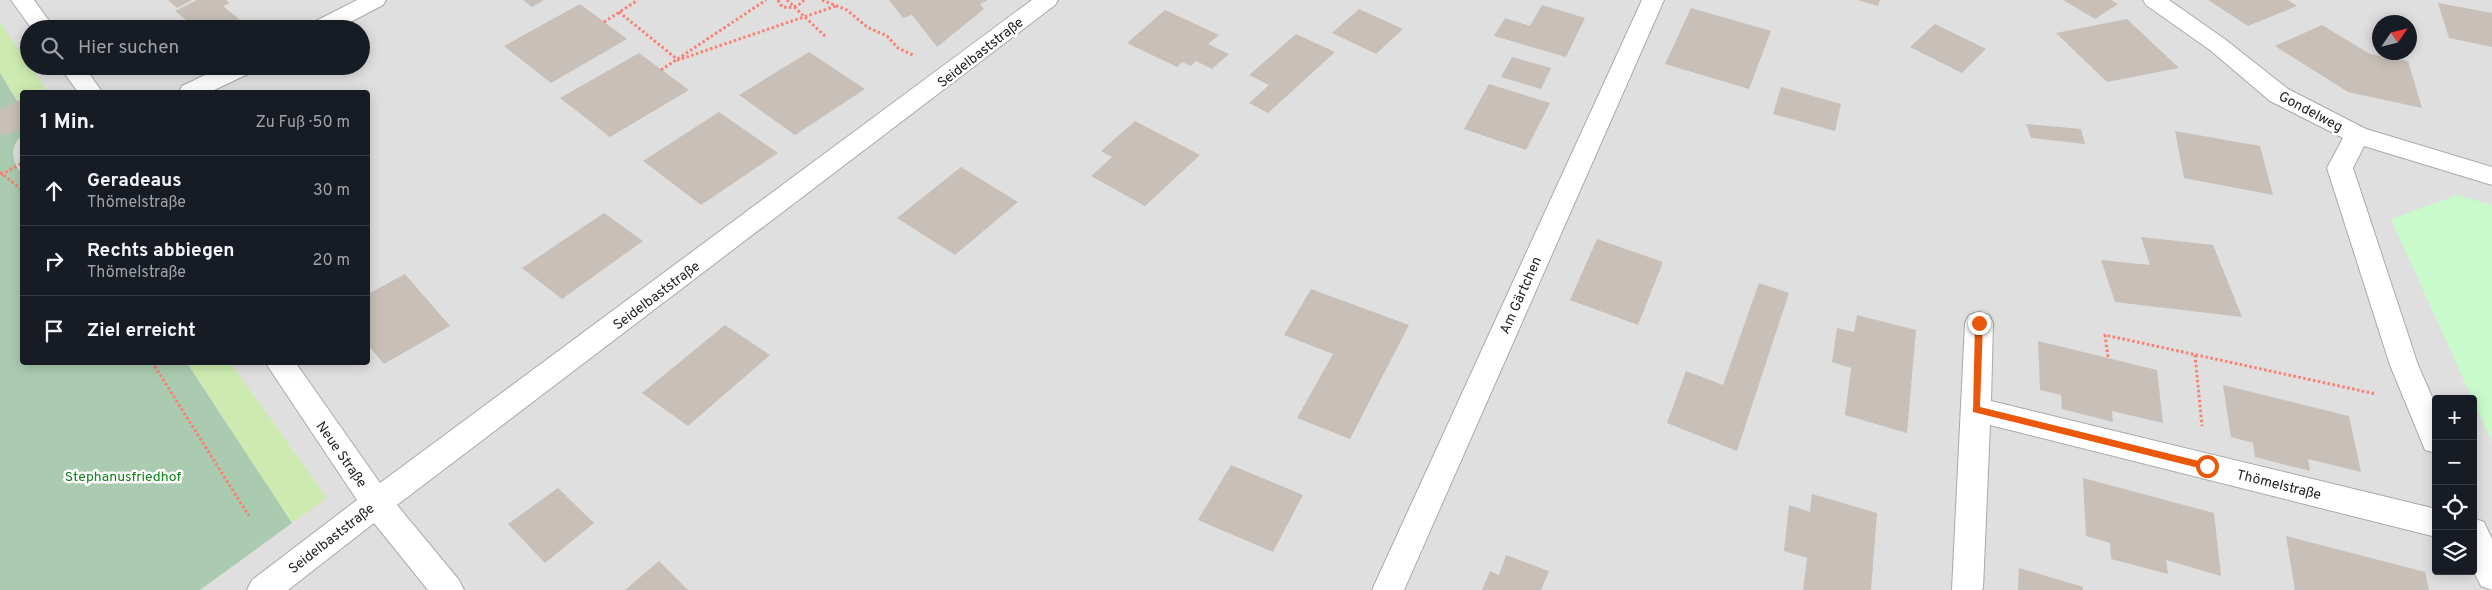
<!DOCTYPE html>
<html lang="de">
<meta charset="utf-8">
<style>
body{margin:0;font-family:Overpass,sans-serif;background:#20242c;color:#f1f3f6}
.controls{position:absolute;right:15px;bottom:15px;display:grid;overflow:hidden;border-radius:5px;box-shadow:0 2px 12px #0003}
.controls button{width:45px;height:45px;display:grid;place-items:center;padding:0;border:0;border-bottom:1px solid #363941;background:#171b24;color:#f1f3f6;font:25px sans-serif}
.compass{position:absolute;left:2372px;top:15px;width:45px;height:45px;border-radius:50%;background:#171b24;box-shadow:0 2px 12px #0003;rotate:55deg}
.stop{position:absolute;width:15px;height:15px;margin:-11px;border:4px solid #ea580c;border-radius:50%;background:#fff}
.stop.end{background:#ea580c;border-color:#fff;box-shadow:0 1px 5px #0008}
.list{margin:0;padding:0;list-style:none}
h2{display:flex;justify-content:space-between;align-items:center;height:65px;margin:0;padding:0 20px;font-size:21px}
h2 small{font-size:16px;font-weight:400;color:#9ea1a6}
.list li{display:grid;grid-template-columns:32px 1fr auto;gap:15px;align-items:center;box-sizing:border-box;height:70px;padding:0 20px;border-top:1px solid #363941}
.list b{display:block;font-size:19px;white-space:nowrap}
.list p{margin:0;font-size:16px;white-space:nowrap;color:#9ea1a6}
.list em{font-size:16px;font-style:normal;color:#9ea1a6}
.icon{flex:none;width:28px;height:28px;fill:none;stroke:currentColor;stroke-width:2;stroke-linecap:round;stroke-linejoin:round}
.map{position:relative;flex:none;width:2492px;height:590px;overflow:hidden}
.search{position:absolute;background:#171b24;box-shadow:0 2px 12px #0003;left:20px;top:20px;width:350px;height:55px;display:flex;align-items:center;gap:12px;box-sizing:border-box;padding:0 18px;border-radius:28px;color:#9ea1a6;font-size:19px}
.panel{position:absolute;background:#171b24;box-shadow:0 2px 12px #0003;left:20px;top:90px;width:350px;height:275px;border-radius:5px}
.map>svg:first-child{display:block}
.residential{fill:#e0dfdf;fill-rule:evenodd}
.grass{fill:#cdebb0}
.cemetery{fill:#aacbaf}
.park{fill:#c8facc}
.building{fill:#c7bfb8}
.lines{fill:none;stroke-linecap:round;stroke-linejoin:round}
.minor-casing{stroke:#a9a9a9;stroke-width:2}
.path{stroke:#fa8072;stroke-width:3;stroke-dasharray:2.5 2.5;stroke-linecap:butt}
.minor{fill:#fff;fill-rule:evenodd}
.route{fill:#ea580c}
.labels{text-anchor:middle;stroke-width:5;stroke-linejoin:round;paint-order:stroke}
.street-label{font-size:14px;fill:#222;stroke:#fff}
.park-label{font-size:14px;fill:#0c8416;stroke:#fff}
</style>
<div class="map">
<svg width="2492" height="590" viewBox="0 0 2492 590">
<rect width="100%" height="100%" fill="#f2efe9"/>
<!-- residential -->
<path class="residential" d="M0 0H2492V590H0ZM2380 22H2410V52H2380ZM29 29H361V66H29ZM22 92H368V362H22ZM2436 399H2473V571H2436Z"/>
<!-- grass -->
<path class="grass" d="M0 22 46 89 37 92H22V99L18 101 0 73Z
M187 363H231L327 498 292 523Z"/>
<!-- cemetery -->
<path class="cemetery" d="M0 73 22 109V135C9 147 12 162 22 174V362L187 363 292 523 200 590H0Z"/>
<!-- park -->
<path class="park" d="M2457 195 2492 205V442L2391 219Z"/>
<!-- building -->
<path class="building" d="M168 0H192L177 8Z
M197 0H226L230 3 223 6 251 29H197L175 11Z
M523 0H544L532 7Z
M889 0H988L980 4 984 9 937 47 912 15 903 18Z
M1858 0H1880L1878 6Z
M2063 0H2111L2118 4 2095 19Z
M2208 0H2288L2297 6 2248 26Z
M2438 3 2492 13V47L2449 38Z
M580 4 627 39 551 83 504 46Z
M1542 5 1585 18 1566 57 1494 36 1505 18 1530 26Z
M1691 8 1771 31 1749 89 1665 64Z
M1359 9 1403 29 1376 54 1332 33Z
M1165 10 1219 35 1208 44 1229 54 1212 69 1196 61 1191 66 1182 62 1177 67 1127 43Z
M2127 19 2179 68 2107 82 2056 33Z
M1935 24 1986 49 1962 73 1910 47Z
M2322 25 2370 54 2408 61 2422 108 2348 92 2275 46Z
M1296 34 1335 52 1268 113 1249 103 1269 85 1249 75Z
M809 52 865 89 795 135 739 95Z
M639 53 689 90 610 137 560 98Z
M1512 57 1551 68 1541 89 1501 77Z
M1489 84 1550 103 1526 150 1464 129Z
M1781 87 1841 104 1835 131 1773 114Z
M22 99V128L3 136 0 131V109Z
M719 112 778 153 701 205 643 161Z
M1135 121 1200 155 1145 206 1091 176 1112 157 1101 151Z
M2026 124 2081 129 2085 144 2031 138Z
M2175 131 2260 146 2273 195 2184 178Z
M961 167 1018 202 955 255 897 218Z
M604 213 643 241 562 299 522 268Z
M2141 237 2213 245 2242 317 2115 302 2101 260 2150 265Z
M1597 239 1663 262 1638 325 1570 300Z
M405 274 450 326 384 364 368 345V294Z
M1759 283 1789 293 1737 451 1667 423 1686 371 1723 385Z
M1311 289 1409 325 1350 439 1297 418 1333 354 1284 335Z
M1857 315 1916 330 1907 433 1845 415 1851 368 1832 362 1837 328 1854 332Z
M725 325 770 355 688 426 642 393Z
M2038 341 2157 370 2163 423 2112 411 2113 422 2062 409 2061 395 2040 390Z
M2223 385 2349 416 2361 472 2308 459 2310 471 2255 457 2253 443 2231 437Z
M1231 465 1303 495 1273 552 1198 520Z
M2083 478 2214 513 2221 576 2166 560 2168 574 2111 559 2110 543 2086 536Z
M558 488 594 523 545 563 508 524Z
M1812 494 1877 513 1871 590H1803L1807 558 1784 551 1789 505 1810 512Z
M2286 536 2425 572 2429 590H2295Z
M1506 555 1549 571 1541 590H1482L1490 571 1499 575Z
M659 561 688 590H625Z
M2019 568 2083 587V590H2018Z"/>
<g class="lines">
<defs>
<path id="minor" d="M11 0H34L55 29H32Z
M357 0H386L383 5 337 29H307L310 24Z
M1032 0H1058L1055 5 397 505 459 580 464 590H428L374 523 288 590H247L252 580 357 500 265 362H295L380 483Z
M1642 0H1664L1404 590H1372Z
M2143 0H2169L2226 40 2288 89 2366 129 2492 167V185L2364 146 2353 168 2418 365 2436 406V453L2425 450 2390 365 2327 168 2343 138 2270 101 2210 50 2146 5Z
M59 66H84L102 92H78Z
M224 66H256L252 72 210 92H179L182 86Z
M1979 312 1989 315 1993 323 1991 401 2436 509V537L1990 425 1983 588 1982 590H1952L1965 323 1969 315Z
M2473 518 2484 522 2492 539V590L2481 586 2473 570Z"/>
</defs>
<!-- minor casing -->
<use href="#minor" class="minor-casing"/>
<!-- path -->
<path class="path" d="M778 0 782 7C791 8 798 7 804 0
M787 0 827 38
M822 0 847 10 867 27 887 36 898 48 915 56
M619 12 678 60 836 6
M604 22 638 0
M661 70 766 0
M0 172 22 190
M1 175 22 163
M2195 355 2202 426
M2108 357 2105 335 2376 394
M152 362 249 516"/>
<!-- minor -->
<use href="#minor" class="minor"/>
</g>
<!-- route -->
<path class="route" d="M1979 319 1983 323 1980 407 2207 463 2210 464V469L2207 470 1973 412 1975 323Z"/>
<g class="labels">
<!-- street labels -->
<g class="street-label">
<text transform="translate(980 52) rotate(-38)" y="5">Seidelbaststraße</text>
<text transform="translate(2311 111) rotate(28)" y="5">Gondelweg</text>
<text transform="translate(656 295) rotate(-37)" y="5">Seidelbaststraße</text>
<text transform="translate(1520 295) rotate(-66)" y="5">Am Gärtchen</text>
<text transform="translate(342 454) rotate(55)" y="5">Neue Straße</text>
<text transform="translate(2279 484) rotate(14)" y="5">Thömelstraße</text>
<text transform="translate(331 538) rotate(-38)" y="5">Seidelbaststraße</text>
</g>
<!-- park labels -->
<g class="park-label">
<text x="123" y="481">Stephanusfriedhof</text>
</g>
</g>
</svg>
<div class="controls">
<button>+</button>
<button>−</button>
<button><svg class="icon" aria-label="locate" viewBox="0 0 24 24"><circle cx="12" cy="12" r="6"/><path d="M12 2v4M12 18v4M2 12h4M18 12h4"/></svg></button>
<button><svg class="icon" aria-label="layers" viewBox="0 0 24 24"><path d="M12 4l9 5-9 5-9-5zM3 14l9 5 9-5"/></svg></button>
</div>
<svg class="compass" viewBox="-18 -18 36 36"><path d="M0-13l5 13h-10z" fill="#e53935"/><path d="M0 13l5-13h-10z" fill="#9ea1a6"/></svg>
<div class="stop" style="left:2207px;top:466px"></div>
<div class="stop end" style="left:1979px;top:323px"></div>
<div class="search"><svg class="icon" aria-label="search" viewBox="0 0 24 24"><circle cx="10" cy="10" r="6"/><path d="M15 15l6 6"/></svg>Hier suchen</div>
<section class="panel">
<h2>1 Min.<small>Zu Fuß · 50 m</small></h2>
<ul class="list">
<li><svg class="icon" aria-label="ahead" viewBox="0 0 24 24"><path d="M12 20V5M6 11l6-6 6 6"/></svg><div><b>Geradeaus</b><p>Thömelstraße</p></div><em>30 m</em></li>
<li><svg class="icon" aria-label="right" viewBox="0 0 24 24"><path d="M7 20v-9h11M14 6l5 5-5 5"/></svg><div><b>Rechts abbiegen</b><p>Thömelstraße</p></div><em>20 m</em></li>
<li><svg class="icon" aria-label="arrive" viewBox="0 0 24 24"><path d="M6 21V4h12l-3 4 3 4H6"/></svg><div><b>Ziel erreicht</b></div></li>
</ul>
</section>
</div>
